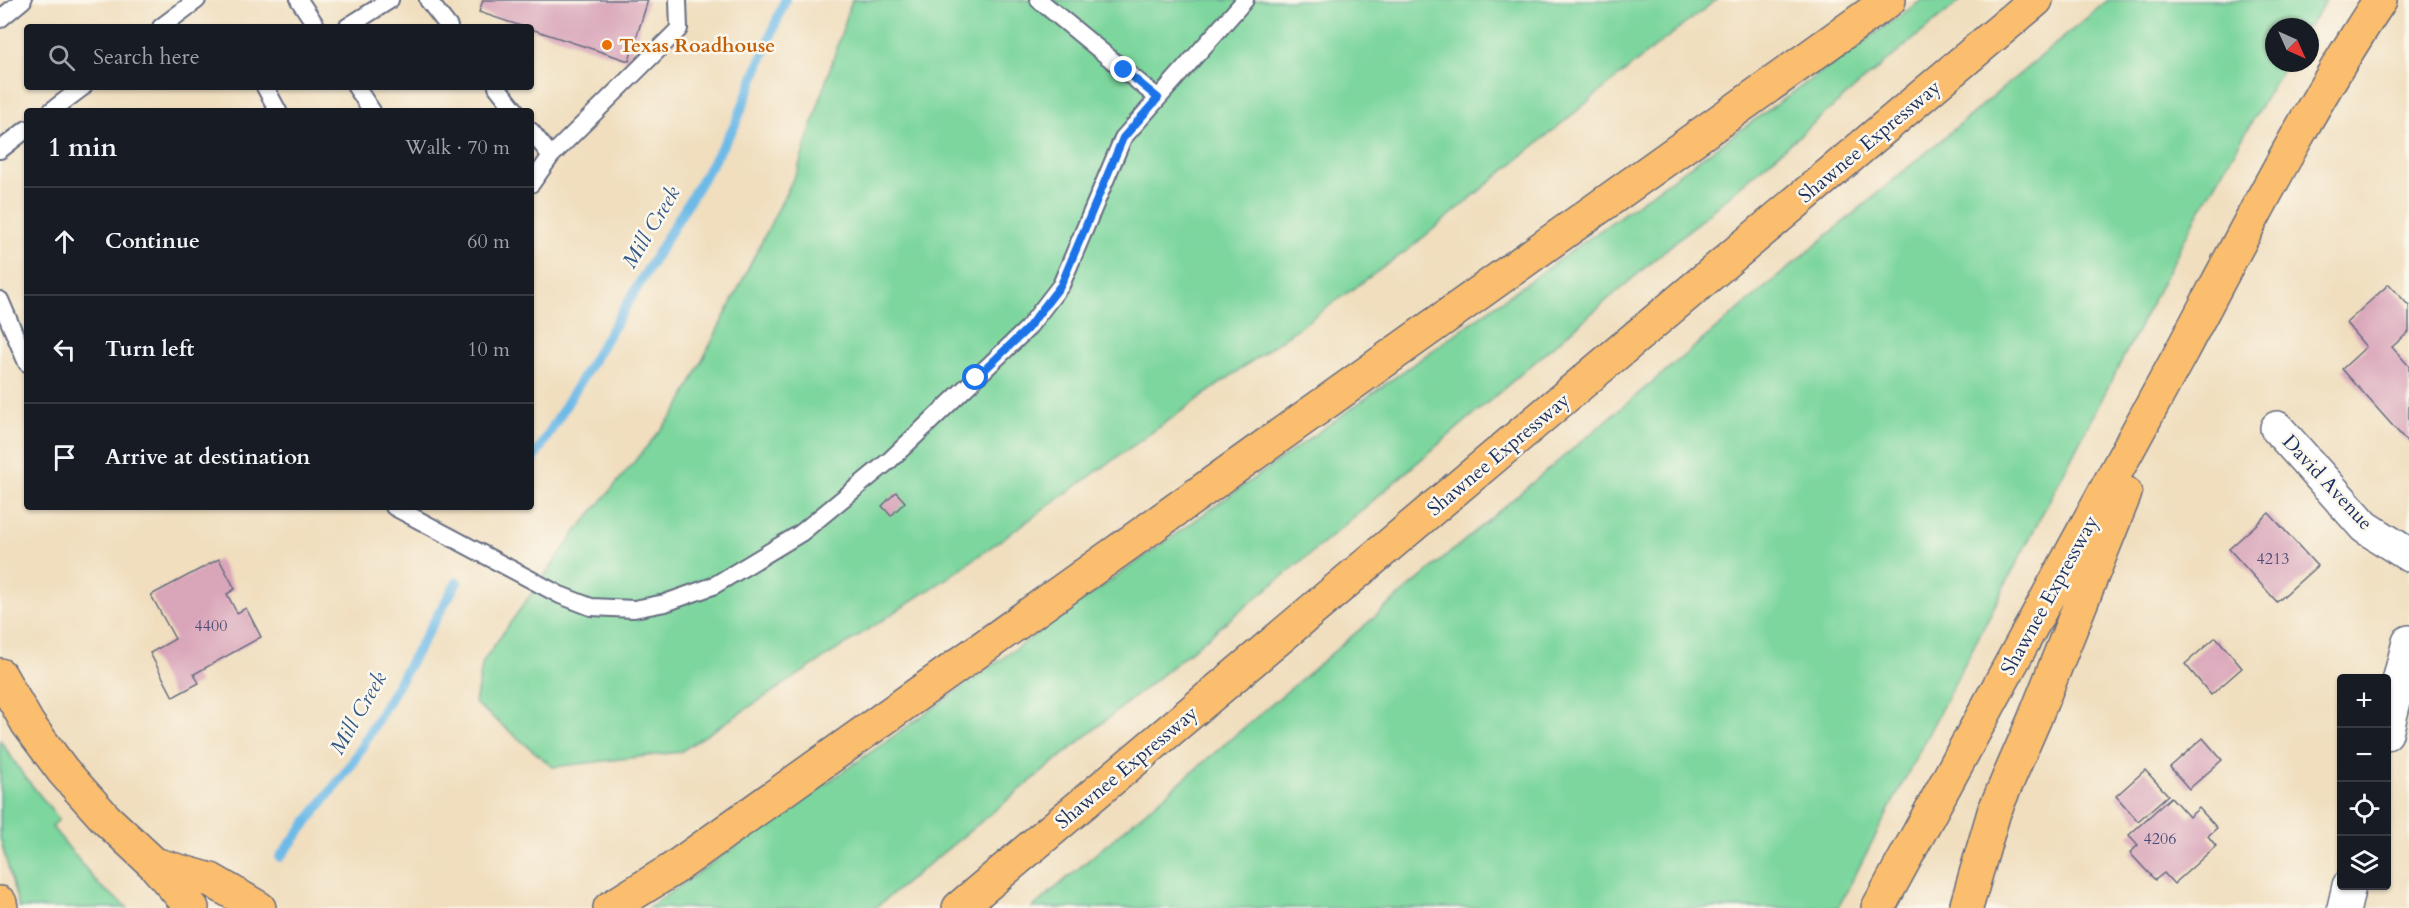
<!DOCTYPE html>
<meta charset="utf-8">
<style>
body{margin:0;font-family:Cardo,serif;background:#242831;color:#f1f3f6}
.controls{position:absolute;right:18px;bottom:18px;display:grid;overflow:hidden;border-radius:6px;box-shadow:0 2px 4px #0004}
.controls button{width:54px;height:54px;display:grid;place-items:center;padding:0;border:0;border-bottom:2px solid #363941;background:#171b24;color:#f1f3f6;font:30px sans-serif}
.compass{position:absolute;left:2265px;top:18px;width:54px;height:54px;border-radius:50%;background:#171b24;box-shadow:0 2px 4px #0004;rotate:135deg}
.stop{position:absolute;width:18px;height:18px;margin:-14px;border:4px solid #1a73e8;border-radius:50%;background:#fff}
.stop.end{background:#1a73e8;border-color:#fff;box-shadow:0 2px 6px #0008}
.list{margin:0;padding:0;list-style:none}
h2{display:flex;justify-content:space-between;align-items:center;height:78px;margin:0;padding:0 24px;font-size:26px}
h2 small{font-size:20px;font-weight:400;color:#9ea1a6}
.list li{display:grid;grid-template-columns:39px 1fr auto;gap:18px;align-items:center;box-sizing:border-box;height:108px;padding:0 24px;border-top:2px solid #363941}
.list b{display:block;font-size:22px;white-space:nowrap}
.list em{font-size:20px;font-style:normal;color:#9ea1a6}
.icon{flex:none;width:33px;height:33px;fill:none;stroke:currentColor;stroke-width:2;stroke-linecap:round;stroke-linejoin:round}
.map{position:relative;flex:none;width:2409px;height:908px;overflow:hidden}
.search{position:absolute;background:#171b24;box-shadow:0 2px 4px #0004;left:24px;top:24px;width:510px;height:66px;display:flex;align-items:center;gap:15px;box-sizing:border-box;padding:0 21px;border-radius:6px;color:#9ea1a6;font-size:22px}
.panel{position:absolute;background:#171b24;box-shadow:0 2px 4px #0004;left:24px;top:108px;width:510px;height:402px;border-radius:6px}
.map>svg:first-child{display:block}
.green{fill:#7bd69d;stroke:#4b827e;stroke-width:1.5}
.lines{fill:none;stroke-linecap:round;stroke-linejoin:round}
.stream{stroke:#6dbae7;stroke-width:10}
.building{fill:#d9a5b9}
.lane-casing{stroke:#666c80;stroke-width:20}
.street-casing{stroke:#666c80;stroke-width:36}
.primary-casing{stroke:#666c80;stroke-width:36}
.highway-casing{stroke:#666c80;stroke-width:36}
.lane{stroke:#fff;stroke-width:16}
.street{stroke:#fff;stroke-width:33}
.primary{stroke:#fabe6e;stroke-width:33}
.highway{stroke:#fabe6e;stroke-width:33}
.route{stroke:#1a73e8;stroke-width:8}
.food-dot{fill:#e8710a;stroke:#fbf7ec;stroke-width:2}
.labels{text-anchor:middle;stroke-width:5;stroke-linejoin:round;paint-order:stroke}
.number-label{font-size:16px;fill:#4a4c75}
.food-label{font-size:20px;font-weight:bold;fill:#c56008;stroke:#fbf7ec;text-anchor:start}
.street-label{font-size:20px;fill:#1b2f5e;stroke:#fbf7ec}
.water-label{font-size:21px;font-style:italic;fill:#345987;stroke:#fbf7ec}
</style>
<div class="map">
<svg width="2409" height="908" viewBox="0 0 2409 908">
<rect width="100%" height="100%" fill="#fbf7ec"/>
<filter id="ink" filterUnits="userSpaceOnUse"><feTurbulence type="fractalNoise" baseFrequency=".0167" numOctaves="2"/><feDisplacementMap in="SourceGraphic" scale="12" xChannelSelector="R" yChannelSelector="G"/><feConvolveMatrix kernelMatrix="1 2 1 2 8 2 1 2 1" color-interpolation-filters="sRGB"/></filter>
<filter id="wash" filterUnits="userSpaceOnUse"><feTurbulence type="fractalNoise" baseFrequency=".008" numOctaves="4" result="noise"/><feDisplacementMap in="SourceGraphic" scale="24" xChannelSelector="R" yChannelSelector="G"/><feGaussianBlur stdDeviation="1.35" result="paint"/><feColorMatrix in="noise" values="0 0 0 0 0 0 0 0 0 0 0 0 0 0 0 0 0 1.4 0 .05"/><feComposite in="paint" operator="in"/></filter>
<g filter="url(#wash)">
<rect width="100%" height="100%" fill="#f0debe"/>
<!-- green -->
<path class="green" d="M852 0H1716L1646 54 1409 249 946 579 680 752 553 767 475 703 483 661 575 533 678 409 798 169Z
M1922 0H1961L1863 81 1321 545 875 908H648L884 743Z
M2108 0H2326L2309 27H2274V63H2286L2193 223 1838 908H1032L1538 478Z
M0 740 22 773 59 819 52 827 99 885 128 908H19L0 838Z"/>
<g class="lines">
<!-- stream -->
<path class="stream" d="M531 463 735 125 785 0
M280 857 351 765 457 582"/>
</g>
<g id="blocks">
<!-- building -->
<path class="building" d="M483 0H648L629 61 531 29V27H524L479 12Z
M2389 284 2409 306V332L2392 347 2409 366V444L2342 369 2366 347 2346 323Z
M896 492 905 502 891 516 882 506Z
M2269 513 2317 566 2277 602 2229 549Z
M219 559 235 589 227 594 237 613 246 608 261 637 194 674 199 683 173 697 150 653 175 639 151 595Z
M2216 637 2242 668 2211 695 2185 664Z
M2203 738 2222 760 2189 789 2170 767Z
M2145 770 2168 795 2138 821 2116 796Z
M2171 797 2189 817 2199 808 2217 828 2208 836 2216 846 2174 884 2164 873 2155 880 2130 853 2138 845 2129 835Z"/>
</g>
</g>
<g filter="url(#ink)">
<use href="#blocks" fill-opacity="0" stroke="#666c80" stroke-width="1.5"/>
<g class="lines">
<defs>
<path id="lane" d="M299 0 317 27
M428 0 449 27
M1039 0 1158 98
M0 19 23 0
M161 27 197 0
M347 27 390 0
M265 87 278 111
M356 87 372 111
M497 87 516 111
M51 111 83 87
M531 131 551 156
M0 150 27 129
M531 184 551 156 679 29 678 0
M0 300 27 363
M394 507 560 595 591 607 634 609 665 603 713 586 801 533 890 460 1027 329 1061 285 1123 138 1245 0"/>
<path id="street" d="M2277 428 2365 527 2409 555
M2386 733 2409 642
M2344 908 2349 886"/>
<path id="primary" d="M0 903 1 908"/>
<path id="highway" d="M0 675 28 724 63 771 106 819 154 864 192 908
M154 864 211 880 259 908
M610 908 673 869 1889 0
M959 908 2036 0
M1878 908C1979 723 2081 539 2180 354 2244 234 2305 113 2380 0
M1966 908 1994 812 2034 720 2125 493"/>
</defs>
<!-- lane casing -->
<use href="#lane" class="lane-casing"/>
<!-- street casing -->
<use href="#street" class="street-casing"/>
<!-- primary casing -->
<use href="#primary" class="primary-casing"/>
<!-- highway casing -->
<use href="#highway" class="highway-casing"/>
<!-- lane -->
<use href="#lane" class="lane"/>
<!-- street -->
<use href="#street" class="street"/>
<!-- primary -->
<use href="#primary" class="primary"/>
<!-- highway -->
<use href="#highway" class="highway"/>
</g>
</g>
<g class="lines" filter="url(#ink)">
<!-- route -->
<path class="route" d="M976 378 1027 329 1061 285 1123 138 1158 98 1124 70"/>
</g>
<!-- markers -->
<circle class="food-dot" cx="607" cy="45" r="6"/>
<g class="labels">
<!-- number labels -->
<g class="number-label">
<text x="2273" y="564">4213</text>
<text x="211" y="631">4400</text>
<text x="2160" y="844">4206</text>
</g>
<!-- food labels -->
<g class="food-label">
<text x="619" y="52">Texas Roadhouse</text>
</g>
<!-- street labels -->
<g class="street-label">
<text transform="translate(1869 141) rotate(-40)" y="7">Shawnee Expressway</text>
<text transform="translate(1498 454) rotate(-40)" y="7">Shawnee Expressway</text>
<text transform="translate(2328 482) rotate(47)" y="7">David Avenue</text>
<text transform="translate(2049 595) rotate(-61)" y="7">Shawnee Expressway</text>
<text transform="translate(1126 767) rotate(-40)" y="7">Shawnee Expressway</text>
</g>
<!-- water labels -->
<g class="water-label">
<text transform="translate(651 227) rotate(-59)" y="7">Mill Creek</text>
<text transform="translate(358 713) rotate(-60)" y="7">Mill Creek</text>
</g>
</g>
</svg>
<div class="controls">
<button>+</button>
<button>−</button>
<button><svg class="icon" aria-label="locate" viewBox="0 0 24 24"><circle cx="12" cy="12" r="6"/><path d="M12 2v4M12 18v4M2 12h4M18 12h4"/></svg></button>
<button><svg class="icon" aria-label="layers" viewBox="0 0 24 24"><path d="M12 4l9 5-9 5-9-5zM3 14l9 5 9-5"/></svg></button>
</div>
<svg class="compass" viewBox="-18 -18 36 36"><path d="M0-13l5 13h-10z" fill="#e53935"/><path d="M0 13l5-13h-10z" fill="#9ea1a6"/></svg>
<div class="stop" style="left:976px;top:378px"></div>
<div class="stop end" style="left:1124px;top:70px"></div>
<div class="search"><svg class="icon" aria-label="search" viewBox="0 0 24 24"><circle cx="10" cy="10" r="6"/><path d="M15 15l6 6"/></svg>Search here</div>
<section class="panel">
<h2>1 min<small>Walk · 70 m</small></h2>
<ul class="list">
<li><svg class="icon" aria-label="ahead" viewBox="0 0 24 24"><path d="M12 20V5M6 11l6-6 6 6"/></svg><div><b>Continue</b></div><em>60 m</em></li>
<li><svg class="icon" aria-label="left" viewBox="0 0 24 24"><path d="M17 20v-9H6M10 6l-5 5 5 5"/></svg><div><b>Turn left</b></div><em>10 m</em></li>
<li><svg class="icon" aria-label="arrive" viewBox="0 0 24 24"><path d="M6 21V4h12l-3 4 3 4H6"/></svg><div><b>Arrive at destination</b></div></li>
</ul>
</section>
</div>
